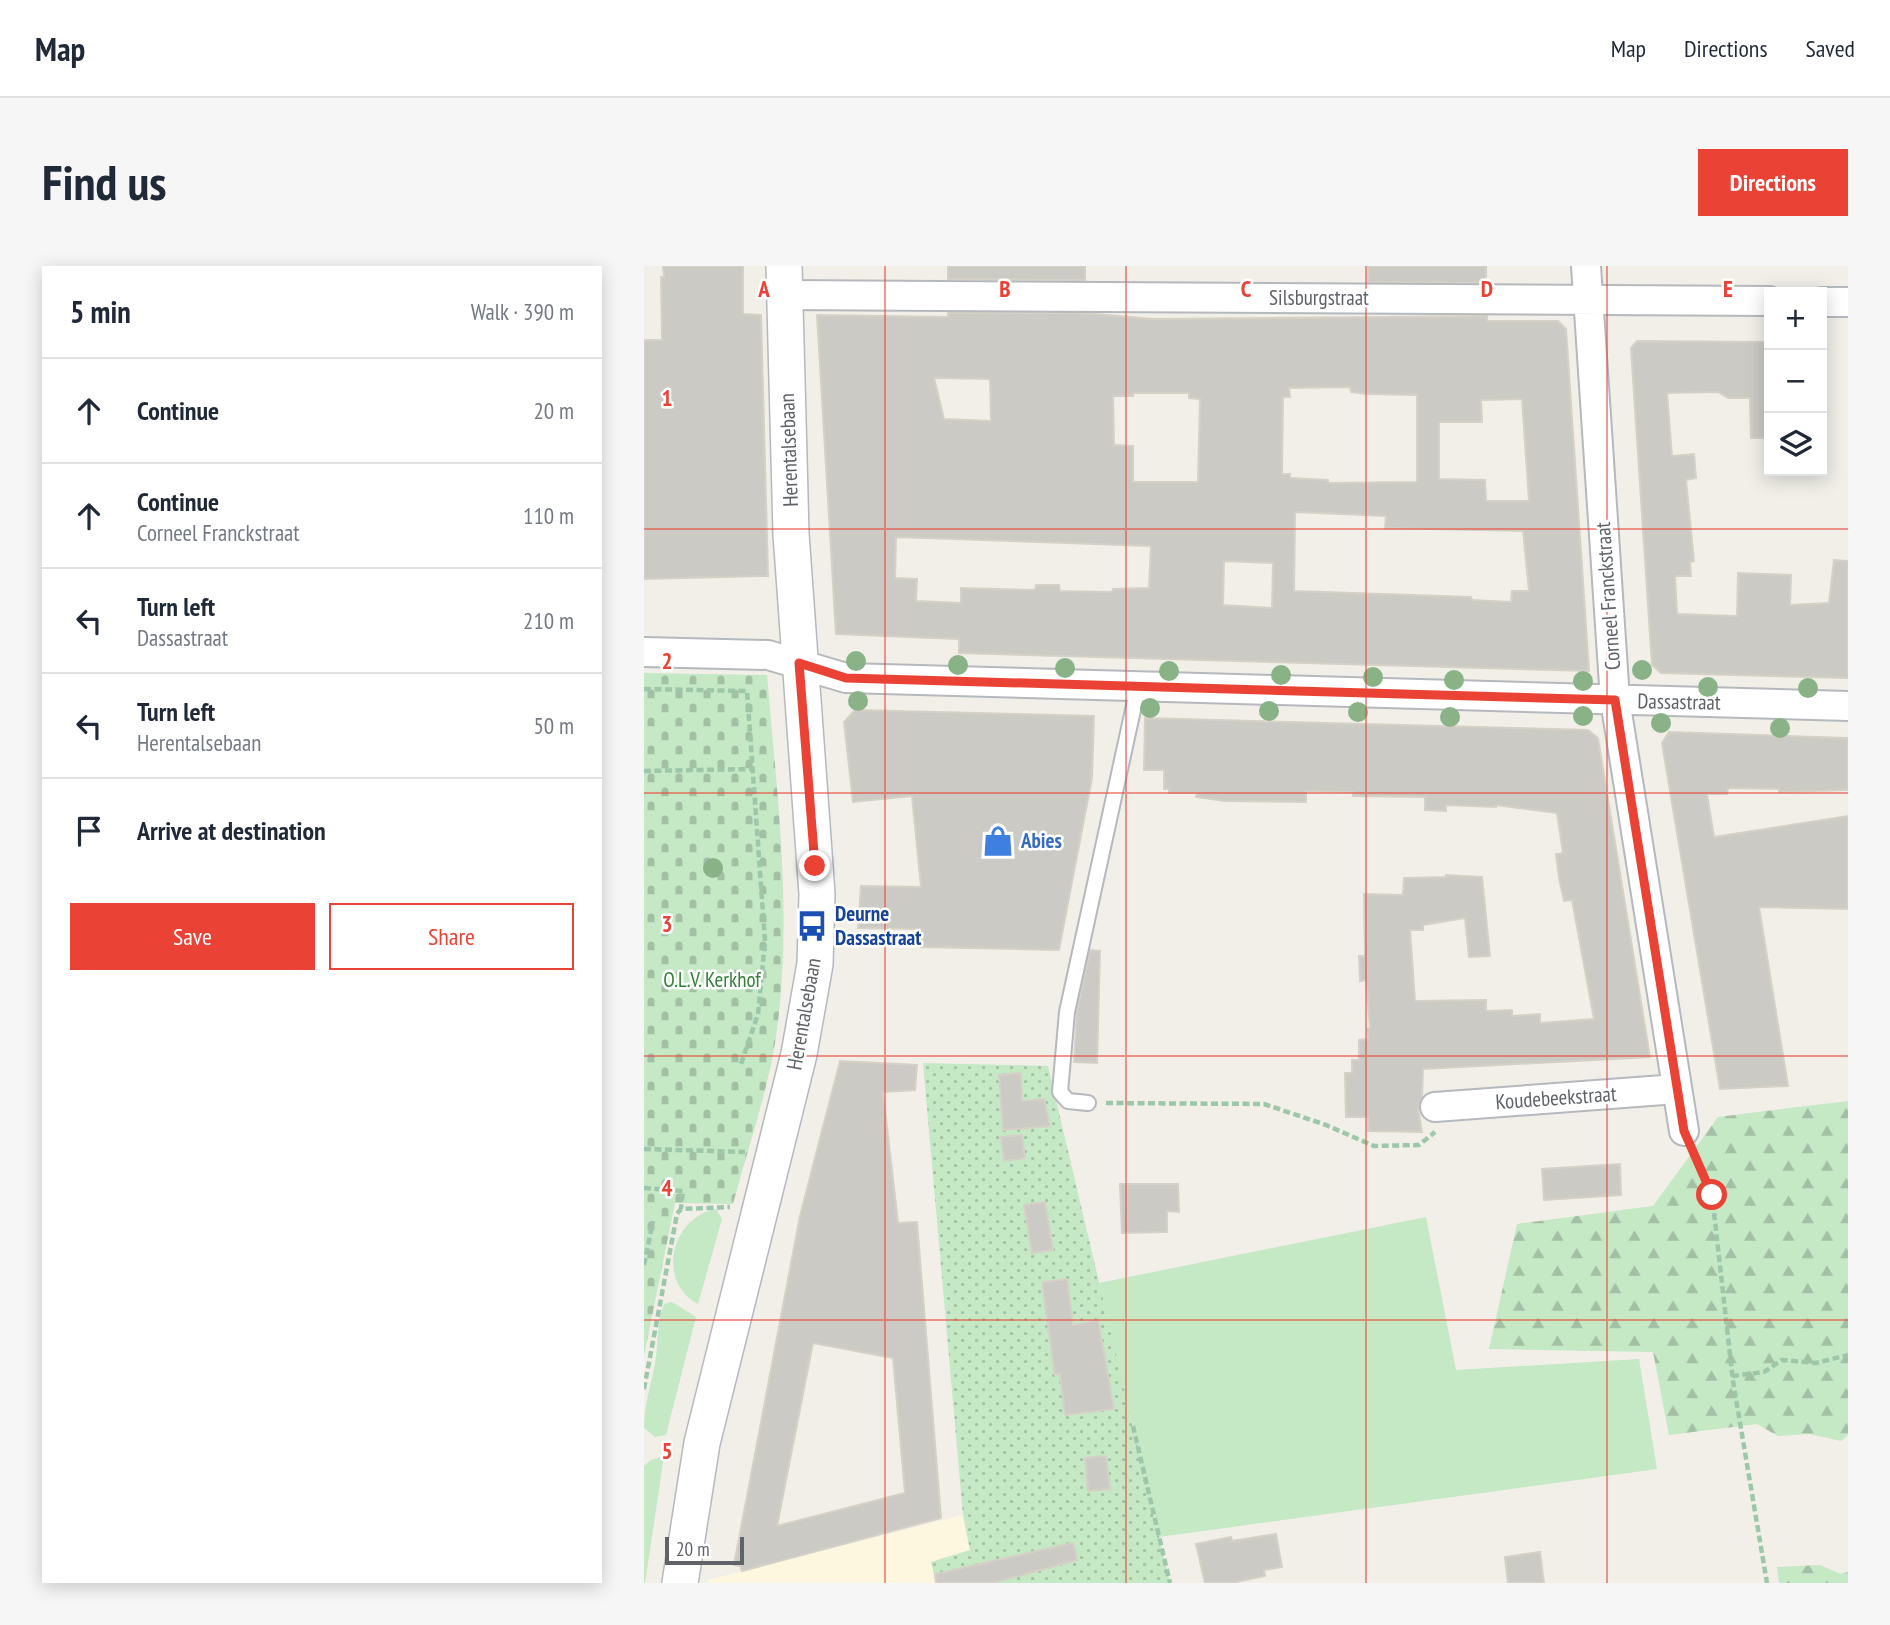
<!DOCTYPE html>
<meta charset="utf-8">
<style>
body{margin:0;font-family:"PT Sans Narrow",sans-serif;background:#f6f6f7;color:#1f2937}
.controls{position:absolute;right:21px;top:21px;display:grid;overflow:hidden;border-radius:0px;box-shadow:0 4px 18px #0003}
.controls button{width:63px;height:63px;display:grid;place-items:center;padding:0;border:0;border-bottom:2px solid #e0e1e3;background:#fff;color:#1f2937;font:35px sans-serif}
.scale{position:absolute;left:21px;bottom:18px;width:79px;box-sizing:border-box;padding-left:7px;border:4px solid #5f6368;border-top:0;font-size:19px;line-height:24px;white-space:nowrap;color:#5f6368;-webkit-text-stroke:5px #fff;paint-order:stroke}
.stop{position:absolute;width:21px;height:21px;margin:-16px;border:5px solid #ea4335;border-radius:50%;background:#fff}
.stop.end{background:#ea4335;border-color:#fff;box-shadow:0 2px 7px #0008}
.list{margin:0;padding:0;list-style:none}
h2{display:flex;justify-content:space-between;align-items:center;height:91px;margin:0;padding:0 28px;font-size:30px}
h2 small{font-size:23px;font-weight:400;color:#747a83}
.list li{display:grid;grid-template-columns:46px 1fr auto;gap:21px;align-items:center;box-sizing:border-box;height:105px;padding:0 28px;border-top:2px solid #e0e1e3}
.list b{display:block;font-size:26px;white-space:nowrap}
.list p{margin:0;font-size:23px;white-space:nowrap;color:#747a83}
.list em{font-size:23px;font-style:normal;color:#747a83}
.actions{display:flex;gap:14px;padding:21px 28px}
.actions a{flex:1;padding:16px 0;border:2px solid #ea4335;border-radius:0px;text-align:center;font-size:24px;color:#ea4335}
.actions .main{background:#ea4335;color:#fff}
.icon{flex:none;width:38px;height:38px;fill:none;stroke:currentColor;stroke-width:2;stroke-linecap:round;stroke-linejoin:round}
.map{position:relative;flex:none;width:1204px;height:1317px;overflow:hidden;border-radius:0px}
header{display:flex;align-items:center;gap:42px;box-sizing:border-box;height:98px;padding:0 35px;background:#fff;border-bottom:2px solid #e0e1e3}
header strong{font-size:33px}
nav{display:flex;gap:38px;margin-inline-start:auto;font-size:24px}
.intro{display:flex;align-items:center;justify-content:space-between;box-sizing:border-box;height:168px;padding:0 42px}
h1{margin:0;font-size:49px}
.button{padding:18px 32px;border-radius:0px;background:#ea4335;color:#fff;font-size:24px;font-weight:700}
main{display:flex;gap:42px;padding:0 42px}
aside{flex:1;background:#fff;border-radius:0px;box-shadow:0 4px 18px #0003}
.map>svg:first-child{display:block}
.commercial{fill:#fef7e0}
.grass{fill:#c5e8c5}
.forest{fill:url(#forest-firs)}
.cemetery{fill:url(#cemetery-stones)}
.garden{fill:url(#garden-dots)}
.building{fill:#cccac5;stroke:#d6d1c6;stroke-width:2;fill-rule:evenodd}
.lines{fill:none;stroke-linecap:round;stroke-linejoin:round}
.service-casing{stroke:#b5b8bc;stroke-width:18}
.minor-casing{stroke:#b5b8bc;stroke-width:32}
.tertiary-casing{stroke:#b5b8bc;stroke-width:38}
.path{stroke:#9cc7a9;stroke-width:4.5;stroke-dasharray:7 3.5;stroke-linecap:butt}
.service{stroke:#fff;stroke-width:14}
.minor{stroke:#fff;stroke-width:28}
.tertiary{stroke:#fff;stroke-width:35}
.tree{fill:#89b387}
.route{stroke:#ea4335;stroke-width:9}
.grid{fill:none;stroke:#ea4335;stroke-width:2;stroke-opacity:0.55}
.labels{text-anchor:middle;stroke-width:5;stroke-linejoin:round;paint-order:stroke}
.street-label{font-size:21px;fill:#5f6368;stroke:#fff}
.shop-label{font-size:21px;font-weight:bold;fill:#366cbe;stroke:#fff;text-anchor:start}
.transit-label{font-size:21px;font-weight:bold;fill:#164399;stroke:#fff;text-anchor:start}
.park-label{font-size:21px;fill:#348238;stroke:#fff}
.grid-label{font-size:23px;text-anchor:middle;font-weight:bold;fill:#ea4335;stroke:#fff;stroke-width:5;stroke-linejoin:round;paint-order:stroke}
</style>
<header>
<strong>Map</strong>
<nav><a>Map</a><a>Directions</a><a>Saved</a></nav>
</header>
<div class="intro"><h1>Find us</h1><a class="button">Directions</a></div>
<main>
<aside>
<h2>5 min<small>Walk · 390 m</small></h2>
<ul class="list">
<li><svg class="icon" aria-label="ahead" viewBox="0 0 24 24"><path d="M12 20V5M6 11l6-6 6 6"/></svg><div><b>Continue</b></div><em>20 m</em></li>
<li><svg class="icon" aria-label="ahead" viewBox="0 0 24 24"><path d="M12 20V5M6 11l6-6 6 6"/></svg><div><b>Continue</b><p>Corneel Franckstraat</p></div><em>110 m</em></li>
<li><svg class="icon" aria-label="left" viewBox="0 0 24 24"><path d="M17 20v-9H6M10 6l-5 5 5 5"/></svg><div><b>Turn left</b><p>Dassastraat</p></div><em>210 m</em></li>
<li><svg class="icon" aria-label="left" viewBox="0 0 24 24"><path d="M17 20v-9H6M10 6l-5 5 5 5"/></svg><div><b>Turn left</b><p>Herentalsebaan</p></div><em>50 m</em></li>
<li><svg class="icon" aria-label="arrive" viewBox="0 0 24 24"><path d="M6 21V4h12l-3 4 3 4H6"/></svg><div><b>Arrive at destination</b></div></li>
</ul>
<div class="actions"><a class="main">Save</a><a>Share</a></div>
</aside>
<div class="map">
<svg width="1204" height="1317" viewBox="0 0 1204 1317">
<defs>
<pattern id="forest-firs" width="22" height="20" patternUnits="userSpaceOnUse" patternTransform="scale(1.75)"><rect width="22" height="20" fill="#c5e8c5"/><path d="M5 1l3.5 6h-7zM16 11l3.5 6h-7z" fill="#a3c0a4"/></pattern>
<pattern id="cemetery-stones" width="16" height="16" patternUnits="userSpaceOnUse" patternTransform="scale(1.75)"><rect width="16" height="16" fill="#c5e8c5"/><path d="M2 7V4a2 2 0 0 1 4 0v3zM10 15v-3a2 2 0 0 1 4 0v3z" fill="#a3c0a4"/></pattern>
<pattern id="garden-dots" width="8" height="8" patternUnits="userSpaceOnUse" patternTransform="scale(1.75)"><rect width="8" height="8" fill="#c5e8c5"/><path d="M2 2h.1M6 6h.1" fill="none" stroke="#a3c0a4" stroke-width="1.8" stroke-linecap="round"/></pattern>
</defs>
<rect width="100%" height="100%" fill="#f1efe8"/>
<!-- commercial -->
<path class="commercial" d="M319 1249 326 1284 287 1296 292 1317H64V1314Z"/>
<!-- grass -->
<path class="grass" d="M72 943 78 953 54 1038C12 1016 27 951 72 943Z
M782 951 812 1104 995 1093 1013 1203 515 1271 455 1017Z
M28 1036 52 1051 22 1169 11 1171 0 1162C0 1139 7 1120 11 1097 15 1078 12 1056 20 1038Z
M20 1190 1 1317H0V1200L7 1194Z"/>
<!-- forest -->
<path class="forest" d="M1204 835V1169L1197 1175 1165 1168 1134 1170 1113 1158 1025 1169 1009 1086 845 1083 873 958 1009 940 1074 851Z
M1176 1299 1197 1308 1204 1306V1317H1135L1133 1301Z"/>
<!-- cemetery -->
<path class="cemetery" d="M0 407 123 409C133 530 150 656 131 777 122 831 103 885 89 938L31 937 0 1090Z"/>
<!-- garden -->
<path class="garden" d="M279 797 404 800 526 1317H292L287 1296 326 1284 319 1249Z"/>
<!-- building -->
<path class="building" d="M19 0H99V48L117 49 124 310 0 313V74H18L17 11H20Z
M304 0H441V14L304 13Z
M724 0H842V17L724 16Z
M304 47H440L509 53 843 50V55H914L922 63 945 405 315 387V373L192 368 173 49 304 51ZM290 112 346 113 347 155 300 153ZM706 121 707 126 723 128 773 129V216L684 217V214L646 212V208H638L639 131H646L645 122ZM489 127H545V132L556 133 554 216H489V180L470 179 469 130H489ZM878 133 885 235H842L841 214 795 213V156H838L837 134ZM651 246 742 250 741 262 879 265 885 325H868L867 336 828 334 827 331 650 325ZM252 271 507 280 505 322 469 323 468 326 416 325 415 319H392L391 324 317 322V337L272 335 273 313 251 312ZM580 295 629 297 628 342 579 339Z
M993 75 1125 76V172H1107L1106 132H1084L1074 126 1023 127 1028 190 1050 188 1052 212 1042 214 1050 295 1046 296 1047 310H1031L1033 348 1093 350 1094 307 1147 309 1146 339 1185 337 1190 294 1204 295V412L1017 407 1008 399 987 82Z
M211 444 450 450 448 512 415 684 276 681 274 663 214 662 217 620 277 621 268 530 209 536 200 456Z
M501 452 944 464 954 472 1006 791 779 803 778 831 774 842 778 866 724 865V851H702L701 807H708V794H715V774L724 773 723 763 726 762 722 714 716 715 715 690H721L720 628 759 629 760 612 802 611V609L838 611 846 690 825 691 821 652 779 659V664H766L771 735 842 734V745L868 744V750L896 748V757L950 753 928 634 920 635 915 612 912 588 919 587 913 547 852 539V541L802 539V545L781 544V531L709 530V526L662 525V536L581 535 552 531 553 527H525V523H520V504H500Z
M1025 466 1204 472V524L1135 526V523L1084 522 1083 528H1063L1070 571 1204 550V643L1115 641 1144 820 1076 823 1018 477Z
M446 684 456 685 453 797 430 796 433 747Z
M196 795 273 799 271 824 239 826 254 957 273 956 297 1252 98 1305 96 1300 90 1299 156 950ZM169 1077 249 1092 261 1227 133 1260Z
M377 807 378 835 400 833 406 860 359 864 355 809Z
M378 869 381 892 360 895 357 871Z
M976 898 977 929 900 934 898 903Z
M476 918H534L535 946 523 945V966L478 967Z
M401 936 409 984 388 987 380 939Z
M423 1013 429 1059 454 1054 470 1143 421 1149 416 1108 411 1109 398 1016Z
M462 1190 466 1223 444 1225 441 1192Z
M632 1268 638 1301 620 1304 621 1310 587 1317H561L552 1278 587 1271 588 1275Z
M429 1277 433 1294 349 1317H292L291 1308Z
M896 1286 900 1317H864L861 1291Z"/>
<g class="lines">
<defs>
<path id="service" d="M444 837 424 835 416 826 423 746 494 421"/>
<path id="minor" d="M942 0 971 434 1040 865
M140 29 1125 35
M1178 36H1204
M0 386 124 389 202 412 1204 440
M791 841 1033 823"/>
<path id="tertiary" d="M36 1317 58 1177 155 788 171 698 173 628 147 268 140 0"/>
</defs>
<!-- service casing -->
<use href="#service" class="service-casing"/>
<!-- minor casing -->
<use href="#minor" class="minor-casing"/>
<!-- tertiary casing -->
<use href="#tertiary" class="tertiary-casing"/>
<!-- path -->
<path class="path" d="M0 423 103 425 121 675 114 748 96 801
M0 505 109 503
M462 837 620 838 682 859 730 880 775 879 791 866
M0 883 101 886
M1049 889 1062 910 1068 929 1089 1115 1123 1317
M0 922 39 925 37 943
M0 999 9 955
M1088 1110 1120 1106 1138 1094 1172 1097 1204 1089
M0 1123 33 948 37 943 86 941
M489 1160 526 1317"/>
<!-- service -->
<use href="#service" class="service"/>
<!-- minor -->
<use href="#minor" class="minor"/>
<!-- tertiary -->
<use href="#tertiary" class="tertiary"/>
</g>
<!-- trees -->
<g class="tree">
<circle cx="212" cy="395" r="10"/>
<circle cx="314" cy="399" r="10"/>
<circle cx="421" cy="402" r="10"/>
<circle cx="998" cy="404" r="10"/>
<circle cx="525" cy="405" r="10"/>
<circle cx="637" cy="409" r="10"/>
<circle cx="729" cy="411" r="10"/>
<circle cx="810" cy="414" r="10"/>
<circle cx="939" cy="415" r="10"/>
<circle cx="1064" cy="421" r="10"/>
<circle cx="1164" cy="422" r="10"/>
<circle cx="214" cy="435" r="10"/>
<circle cx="506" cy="442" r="10"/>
<circle cx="625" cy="445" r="10"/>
<circle cx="714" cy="446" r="10"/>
<circle cx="939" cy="450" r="10"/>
<circle cx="806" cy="451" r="10"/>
<circle cx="1017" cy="457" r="10"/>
<circle cx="1136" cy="462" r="10"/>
<circle cx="69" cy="602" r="10"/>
</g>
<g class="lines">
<!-- route -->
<path class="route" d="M171 600 155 397 202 412 971 434 1040 865 1068 929"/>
</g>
<!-- grid -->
<path class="grid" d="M241 0V1317M482 0V1317M722 0V1317M963 0V1317M0 263H1204M0 527H1204M0 790H1204M0 1054H1204"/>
<!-- icons -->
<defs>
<symbol id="shop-bare" viewBox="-9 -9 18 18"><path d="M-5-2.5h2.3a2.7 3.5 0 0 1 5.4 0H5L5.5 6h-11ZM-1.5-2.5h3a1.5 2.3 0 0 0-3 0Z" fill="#3f7fe0" stroke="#fff" stroke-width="2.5" paint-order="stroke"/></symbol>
<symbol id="bus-bare" viewBox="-9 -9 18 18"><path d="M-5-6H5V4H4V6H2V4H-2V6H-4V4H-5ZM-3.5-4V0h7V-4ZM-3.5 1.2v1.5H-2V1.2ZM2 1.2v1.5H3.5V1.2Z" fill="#1a4fb4" stroke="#fff" stroke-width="2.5" paint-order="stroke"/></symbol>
</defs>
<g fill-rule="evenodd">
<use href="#shop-bare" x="332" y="553" width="44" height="44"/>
<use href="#bus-bare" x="146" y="638" width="44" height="44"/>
</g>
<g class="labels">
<!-- street labels -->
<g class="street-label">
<text x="675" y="39">Silsburgstraat</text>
<text transform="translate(145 184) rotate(-92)" y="7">Herentalsebaan</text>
<text transform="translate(964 330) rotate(-94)" y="7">Corneel Franckstraat</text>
<text transform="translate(1035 436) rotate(1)" y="7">Dassastraat</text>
<text transform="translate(160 748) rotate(-80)" y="7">Herentalsebaan</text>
<text transform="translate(912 832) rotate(-4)" y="7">Koudebeekstraat</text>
</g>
<!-- shop labels -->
<g class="shop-label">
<text x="377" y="582">Abies</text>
</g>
<!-- transit labels -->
<g class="transit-label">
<text x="191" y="655">Deurne<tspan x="191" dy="24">Dassastraat</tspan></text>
</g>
<!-- park labels -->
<g class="park-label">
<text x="68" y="721">O.L.V. Kerkhof</text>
</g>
</g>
<g class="grid-label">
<text x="120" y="31">A</text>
<text x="361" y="31">B</text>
<text x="602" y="31">C</text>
<text x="843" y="31">D</text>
<text x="1084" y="31">E</text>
<text x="23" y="140">1</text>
<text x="23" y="403">2</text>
<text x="23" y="666">3</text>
<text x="23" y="930">4</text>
<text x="23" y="1193">5</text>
</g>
</svg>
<div class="controls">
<button>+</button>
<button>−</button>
<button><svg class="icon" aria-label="layers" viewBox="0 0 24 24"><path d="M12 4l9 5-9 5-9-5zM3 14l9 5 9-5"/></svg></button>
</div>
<div class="scale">20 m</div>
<div class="stop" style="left:1068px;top:929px"></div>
<div class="stop end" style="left:171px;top:600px"></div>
</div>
</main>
